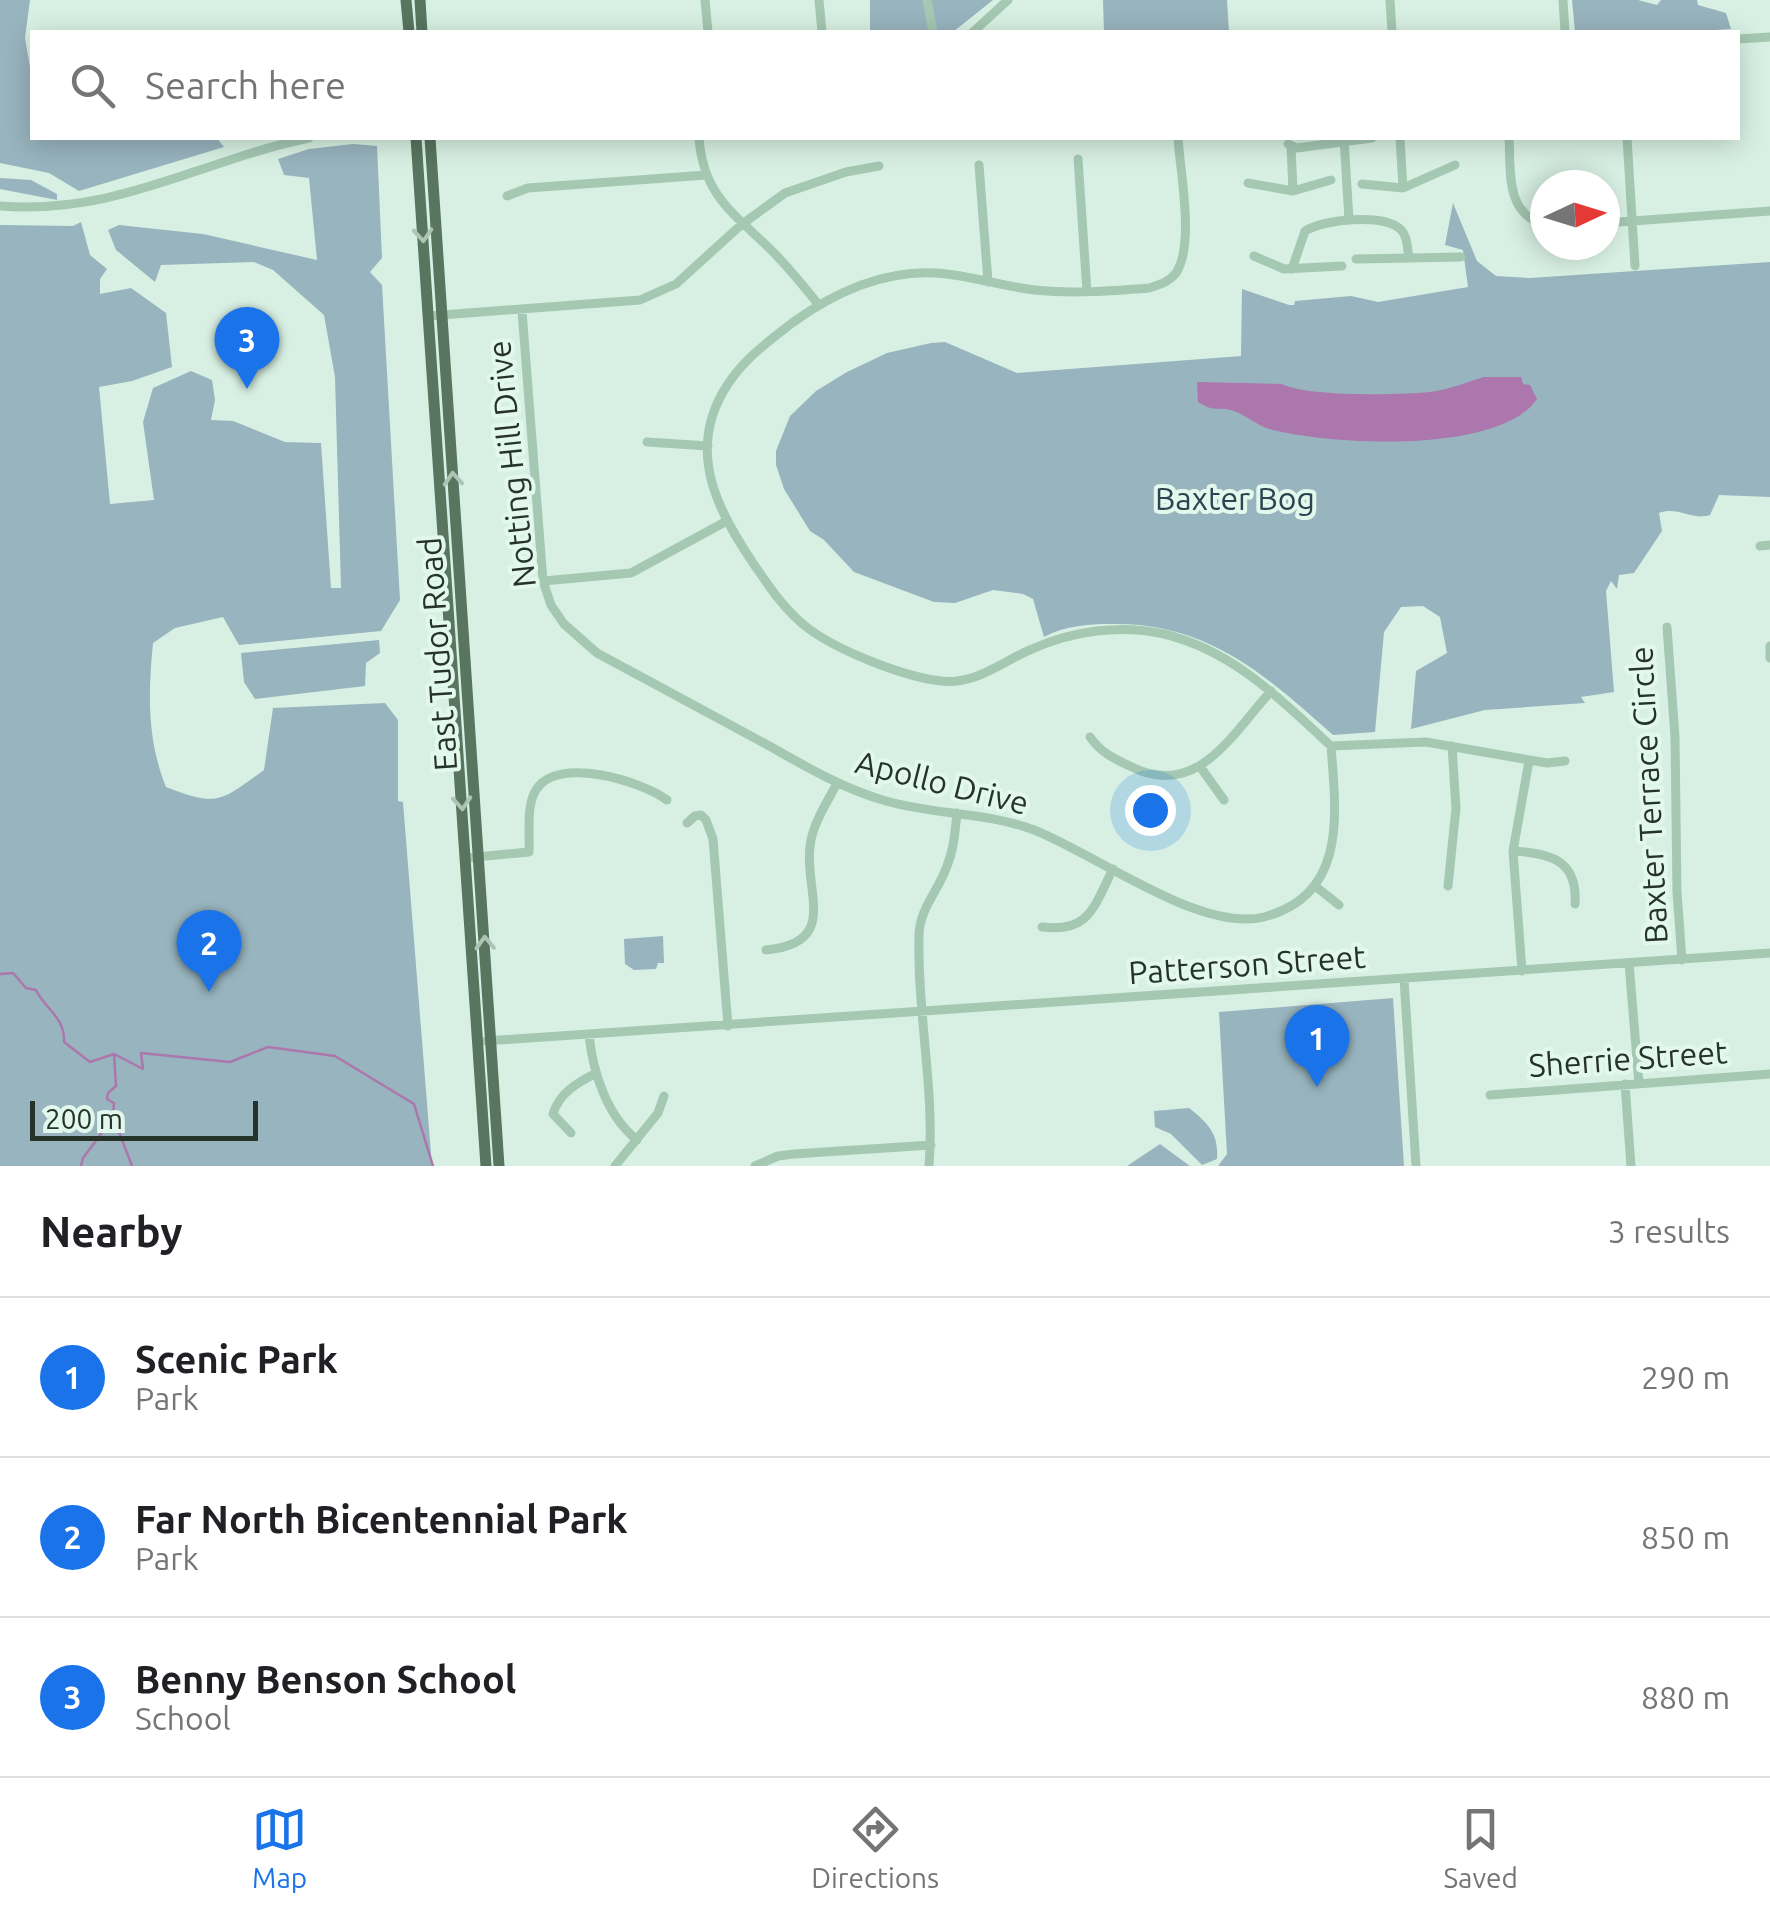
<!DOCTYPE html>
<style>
body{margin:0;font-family:Ubuntu,sans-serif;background:#f6f6f6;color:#202124}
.compass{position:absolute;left:1530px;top:170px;width:90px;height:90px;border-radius:50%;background:#fff;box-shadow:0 5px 25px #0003;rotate:86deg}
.scale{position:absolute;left:30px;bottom:25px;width:228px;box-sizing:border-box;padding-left:10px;border:5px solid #263329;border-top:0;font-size:28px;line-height:35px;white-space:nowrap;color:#263329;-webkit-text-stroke:8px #e3f8ed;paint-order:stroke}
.you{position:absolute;left:1150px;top:810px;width:35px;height:35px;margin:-25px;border:8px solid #fff;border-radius:50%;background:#1a73e8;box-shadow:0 0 0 15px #1a73e833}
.badge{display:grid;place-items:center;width:65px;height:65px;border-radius:50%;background:#1a73e8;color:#fff;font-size:32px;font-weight:700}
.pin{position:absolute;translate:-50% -82px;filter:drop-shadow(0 2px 5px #0008)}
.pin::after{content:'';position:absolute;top:52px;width:35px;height:30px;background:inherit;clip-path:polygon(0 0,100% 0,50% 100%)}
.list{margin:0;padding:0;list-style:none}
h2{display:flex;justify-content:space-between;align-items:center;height:130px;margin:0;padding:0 40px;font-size:42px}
h2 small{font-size:32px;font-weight:400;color:#757577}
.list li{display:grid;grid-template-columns:65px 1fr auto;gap:30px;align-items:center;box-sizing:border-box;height:160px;padding:0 40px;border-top:2px solid #e0e0e0}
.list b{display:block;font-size:38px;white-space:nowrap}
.list p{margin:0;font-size:32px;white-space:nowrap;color:#757577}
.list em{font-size:32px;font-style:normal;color:#757577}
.icon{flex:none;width:55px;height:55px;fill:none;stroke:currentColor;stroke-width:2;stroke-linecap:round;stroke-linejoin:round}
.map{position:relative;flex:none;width:1770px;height:1166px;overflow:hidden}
.search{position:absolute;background:#fff;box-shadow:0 5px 25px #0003;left:30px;right:30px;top:30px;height:110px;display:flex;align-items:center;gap:25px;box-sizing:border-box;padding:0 35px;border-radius:0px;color:#757577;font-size:38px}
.sheet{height:610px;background:#fff}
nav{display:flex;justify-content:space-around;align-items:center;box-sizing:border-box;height:140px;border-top:2px solid #e0e0e0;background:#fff;font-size:28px;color:#757577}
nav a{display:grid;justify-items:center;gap:5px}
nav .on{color:#1a73e8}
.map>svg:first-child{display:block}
.green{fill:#98b4be}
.water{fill:#ab77ac}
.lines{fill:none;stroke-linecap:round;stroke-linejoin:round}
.stream{stroke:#ab77ac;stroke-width:2.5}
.minor{stroke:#a4c8b2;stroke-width:9}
.major{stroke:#57755f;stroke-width:11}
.oneway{stroke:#abc4b4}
.labels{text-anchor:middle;stroke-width:8;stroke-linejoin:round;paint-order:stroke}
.street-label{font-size:32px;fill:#263329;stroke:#e3f8ed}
.park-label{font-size:32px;fill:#2a4551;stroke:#e3f8ed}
</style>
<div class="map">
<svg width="1770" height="1166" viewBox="0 0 1770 1166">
<rect width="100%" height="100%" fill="#d8f0e3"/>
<!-- green -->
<path class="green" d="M0 0H30L25 38 32 79V138H217L224 147 79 191 49 173 0 163Z
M870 0H993L953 32H870Z
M1103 0H1227L1229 32H1104Z
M1572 0H1638L1657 5 1661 0H1697L1698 5 1726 13 1731 29 1683 32H1575Z
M353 144 377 146 382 258 370 272 382 285 400 600 381 631 239 645 223 617 175 628 153 643C148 694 147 740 166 787 218 807 220 802 264 770L273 708 385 703 398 720V801L403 802 432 1166H0V225L73 226 81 222 90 255 107 269 100 279V294L131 288 166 313 172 367 132 381 99 387 110 504 154 500 143 422 153 388 191 371 212 380 215 400 211 420 233 421 285 442 321 443 331 588H341L335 377 324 315 273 270 254 262 161 265 155 282 116 250 108 230 119 225 203 234 317 260 309 178 284 175 278 159 309 149Z
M0 178 31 180 57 194V200L0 189Z
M1453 203 1477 261 1496 276 1530 278 1770 262V497L1719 495 1710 515C1693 521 1678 506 1659 513L1662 531 1634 573 1619 575 1617 589 1611 581 1606 591 1614 692 1581 697 1585 703 1485 710 1411 729 1416 671 1447 653 1440 617 1423 606 1401 607 1384 632 1375 732 1333 735C1266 675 1207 622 1111 624 1088 624 1064 626 1044 637L1033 599 1023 594 993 590 955 603 934 602 854 572 824 540 810 531 784 489 776 465V451L790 416 816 391 847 372 887 353 931 343 945 342 1017 373 1241 356 1242 289 1289 305H1294L1295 301 1351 296 1378 302 1468 287 1463 250 1445 245Z
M379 640 380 653 366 663 365 686 255 699 244 682 241 653Z
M663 936 664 963H658L656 969 634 970 625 964 624 939Z
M1393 998 1404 1166H1218L1227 1154 1219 1012Z
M1189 1108C1208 1123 1219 1134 1217 1159L1202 1165 1171 1134 1155 1127 1154 1111Z
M1160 1144 1190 1166H1127Z"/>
<!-- water -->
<path class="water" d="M1484 377H1521L1523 384 1530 385 1537 399C1499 455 1328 445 1269 429 1256 425 1246 415 1234 411 1218 405 1217 414 1198 402L1197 382 1282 384C1307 397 1400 395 1430 392 1448 390 1466 382 1484 377Z"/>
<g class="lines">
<!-- stream -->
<path class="stream" d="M0 974 13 973 26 988 36 990C45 1009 65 1017 64 1042L90 1062 114 1054 116 1086 108 1093 107 1099 114 1103 113 1118 83 1158 81 1166
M114 1054 143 1069 141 1053 230 1062 268 1047 335 1056 414 1104 433 1166
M115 1121 132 1166"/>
<!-- minor -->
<path class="minor" d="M705 0 708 32
M819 0 822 32
M927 0 933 32
M1390 0 1392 32
M1563 0 1565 32
M973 32 1008 0
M1738 39 1770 37
M699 138C703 192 730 211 767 246 786 264 802 284 818 304
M1178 138C1180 172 1195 244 1176 273 1169 282 1159 285 1149 288 1111 291 1073 294 1035 290 1008 287 981 279 954 275 894 265 839 289 792 323 765 344 740 362 723 392 687 455 719 513 755 566 771 589 786 612 809 629 839 651 904 677 941 681 976 685 1001 662 1032 649 1072 631 1120 624 1164 634 1234 651 1281 700 1331 746L1426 742 1547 763 1565 761
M1344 138 1349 220
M1400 138 1403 188
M1509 138C1511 172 1505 214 1545 225
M1627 138 1635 266
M1288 144 1297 148 1372 138
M1291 146 1293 191
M1078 159 1087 292
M979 165 988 282
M1248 183 1293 191 1331 180
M1362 184 1403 188 1455 165
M507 196 528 188 706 175
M0 206C118 215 199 161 309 138
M1605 223 1770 211
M1254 256 1284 269 1342 266
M1356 259 1461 257
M1292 269 1305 231C1324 219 1381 214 1399 228 1408 235 1407 248 1409 258
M522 311 543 581 551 605 564 624 597 653C653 683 708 713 764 743 803 765 843 789 886 801 935 815 987 812 1034 830 1096 854 1200 933 1264 917 1348 895 1336 813 1331 746
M429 316 640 300 676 284 741 225 785 193 846 172 879 166
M647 442 708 446
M1760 546 1770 545
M543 581 631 573 725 522
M1667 627 1675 737 1677 892 1682 960
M1770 646V658
M1090 737C1102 754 1115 759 1134 768 1198 798 1233 733 1271 691
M1201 768 1224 800
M687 823 695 816 701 815 706 820 713 839 728 1026
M1513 851C1550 853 1578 860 1575 904
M466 858 529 852C530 834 526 805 536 790 557 755 641 781 667 800
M1315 886 1339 905
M1448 886 1456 808 1452 746
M1042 927C1090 933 1094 906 1113 869
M766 950C843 943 801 888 811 840 815 820 828 801 837 783
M1629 963 1639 1084
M1522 971 1513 851 1529 761
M1404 979 1416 1166
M589 1035C593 1073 607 1116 637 1140
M486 1041 1770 953
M1625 1084 1631 1166
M1490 1095 1770 1074
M571 1133 553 1114C559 1093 577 1083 596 1073
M615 1166 658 1113 664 1096
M755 1166 778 1156 794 1154 931 1145
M929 1166C935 1089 917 1013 919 936 919 909 939 890 947 866 954 849 955 831 957 813"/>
<!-- major -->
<path class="major" d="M406 0 409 32
M420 0 422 32
M416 138 486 1166
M430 138 499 1166"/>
</g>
<!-- one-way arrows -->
<defs><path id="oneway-chevron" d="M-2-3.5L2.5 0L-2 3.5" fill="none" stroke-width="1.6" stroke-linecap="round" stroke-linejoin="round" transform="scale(2.5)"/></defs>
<g class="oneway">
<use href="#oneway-chevron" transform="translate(423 235) rotate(86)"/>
<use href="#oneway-chevron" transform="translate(453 479) rotate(-94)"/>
<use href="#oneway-chevron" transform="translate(462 803) rotate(86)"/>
<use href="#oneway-chevron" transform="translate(485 943) rotate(-92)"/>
</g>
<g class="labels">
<!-- street labels -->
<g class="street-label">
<text transform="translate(512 464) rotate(-96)" y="11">Notting Hill Drive</text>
<text transform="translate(438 654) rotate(-94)" y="11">East Tudor Road</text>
<text transform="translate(942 783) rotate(14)" y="11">Apollo Drive</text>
<text transform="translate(1649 795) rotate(-93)" y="11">Baxter Terrace Circle</text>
<text transform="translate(1247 965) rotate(-4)" y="11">Patterson Street</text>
<text transform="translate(1628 1059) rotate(-4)" y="11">Sherrie Street</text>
</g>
<!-- park labels -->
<g class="park-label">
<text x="1235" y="510">Baxter Bog</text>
</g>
</g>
</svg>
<svg class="compass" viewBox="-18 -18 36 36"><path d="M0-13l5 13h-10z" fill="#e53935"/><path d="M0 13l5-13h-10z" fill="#757577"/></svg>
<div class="scale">200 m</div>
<div class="you"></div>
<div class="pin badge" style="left:1317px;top:1087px">1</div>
<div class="pin badge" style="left:209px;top:992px">2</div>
<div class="pin badge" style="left:247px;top:389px">3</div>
<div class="search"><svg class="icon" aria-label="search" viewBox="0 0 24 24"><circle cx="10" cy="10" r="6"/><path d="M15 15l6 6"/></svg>Search here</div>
</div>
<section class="sheet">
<h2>Nearby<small>3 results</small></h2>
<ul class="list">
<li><span class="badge">1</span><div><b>Scenic Park</b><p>Park</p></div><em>290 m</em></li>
<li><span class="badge">2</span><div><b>Far North Bicentennial Park</b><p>Park</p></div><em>850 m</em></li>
<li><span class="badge">3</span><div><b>Benny Benson School</b><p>School</p></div><em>880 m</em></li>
</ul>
</section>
<nav>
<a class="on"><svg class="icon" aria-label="map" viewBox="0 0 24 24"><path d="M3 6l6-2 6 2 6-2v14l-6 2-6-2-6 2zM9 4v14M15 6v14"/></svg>Map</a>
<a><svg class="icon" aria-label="directions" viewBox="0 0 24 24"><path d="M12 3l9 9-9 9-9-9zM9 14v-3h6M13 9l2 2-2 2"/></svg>Directions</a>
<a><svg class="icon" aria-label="saved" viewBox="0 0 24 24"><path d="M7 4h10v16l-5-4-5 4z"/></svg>Saved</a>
</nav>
